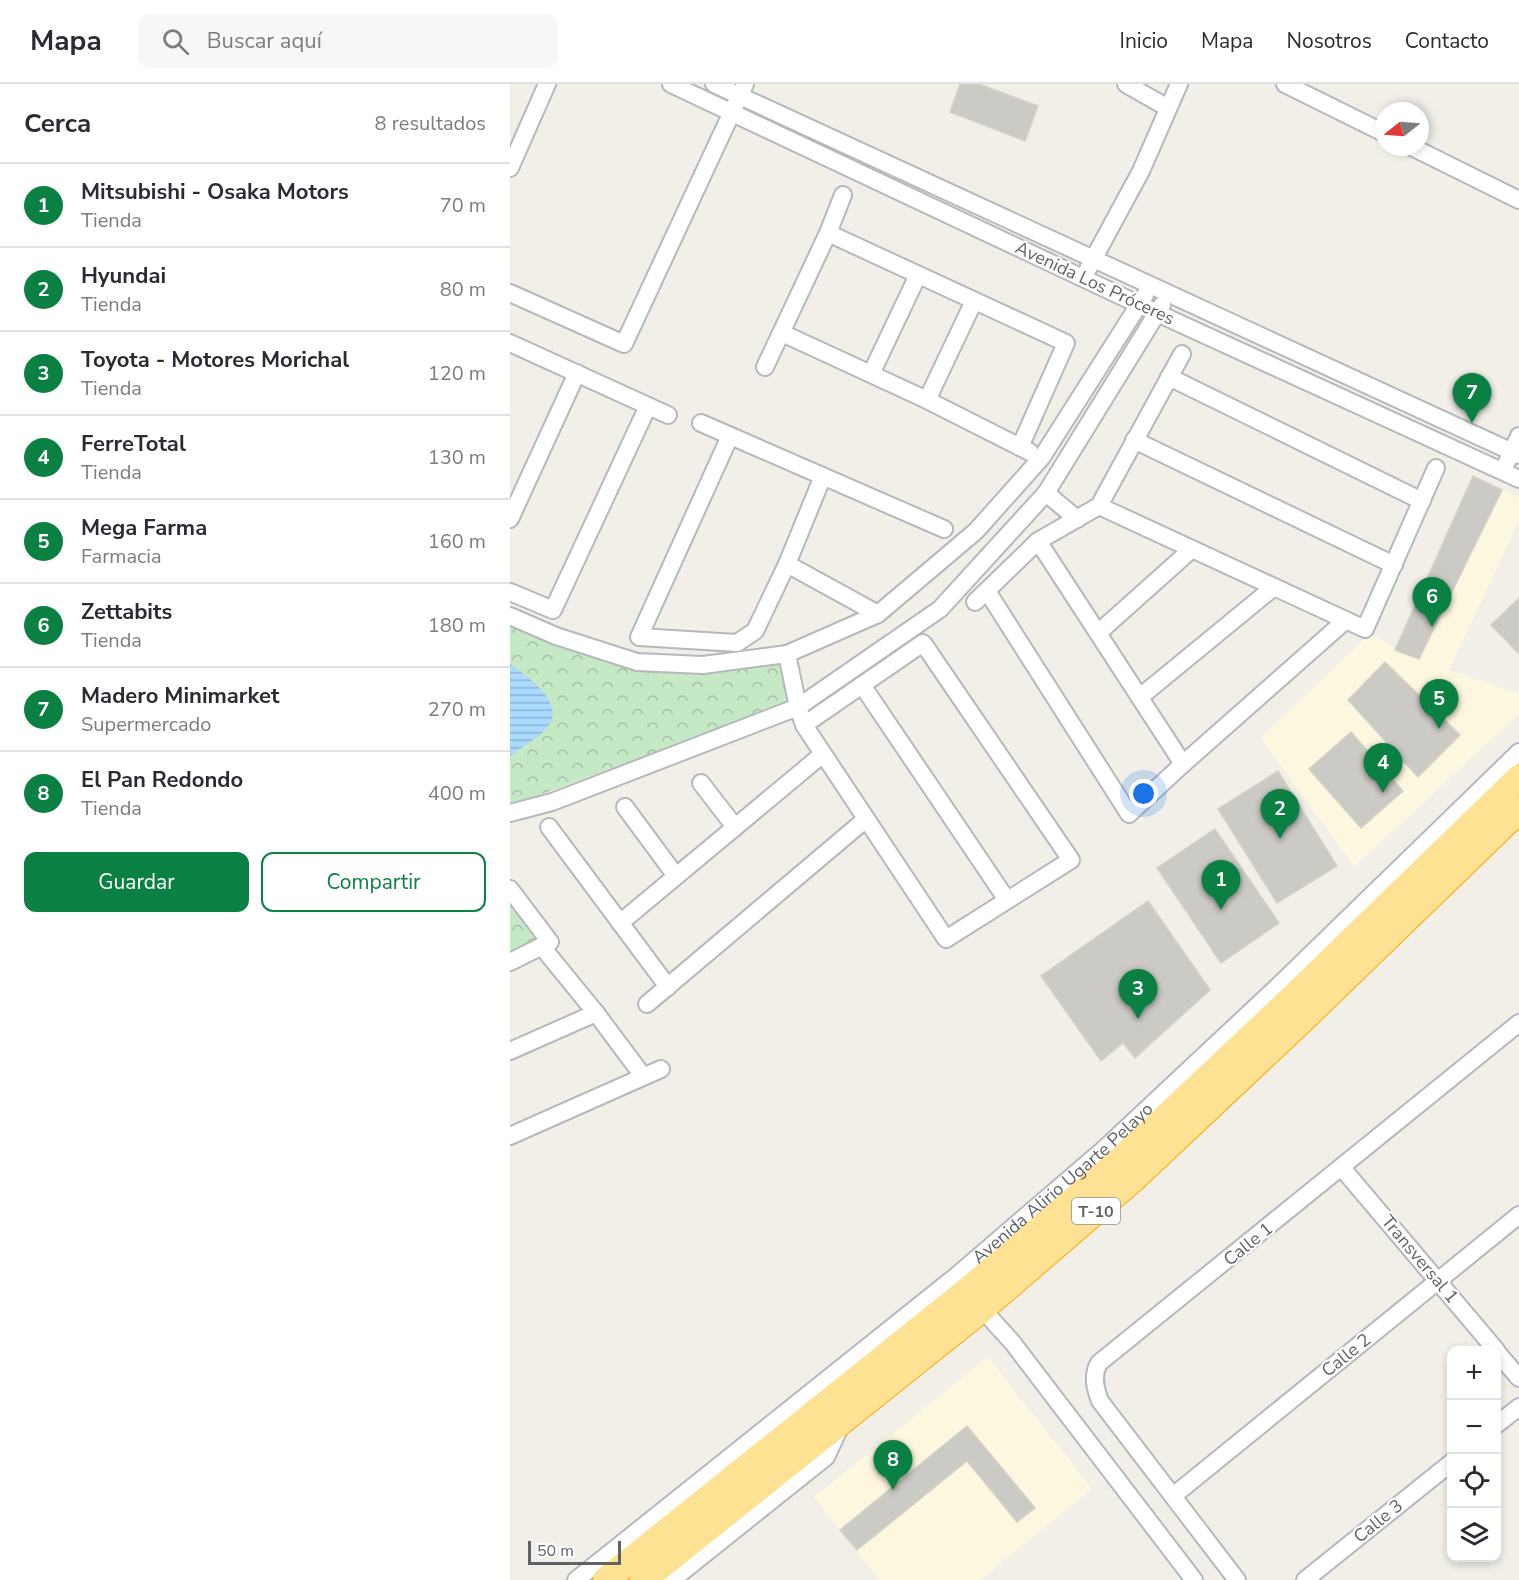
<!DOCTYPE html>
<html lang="es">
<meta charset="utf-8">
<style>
body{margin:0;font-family:"Nunito Sans",sans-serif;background:#f7f7f7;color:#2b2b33}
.controls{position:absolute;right:18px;bottom:18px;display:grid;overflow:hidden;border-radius:12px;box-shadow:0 3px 9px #0003}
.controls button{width:54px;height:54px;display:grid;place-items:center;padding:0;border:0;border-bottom:2px solid #e1e1e2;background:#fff;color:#2b2b33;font:30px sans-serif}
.compass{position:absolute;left:865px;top:18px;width:54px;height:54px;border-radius:50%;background:#fff;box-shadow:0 3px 9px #0003;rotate:253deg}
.scale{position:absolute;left:18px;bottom:15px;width:93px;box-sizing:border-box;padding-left:6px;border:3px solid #5f6368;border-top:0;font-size:16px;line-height:21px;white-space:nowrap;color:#5f6368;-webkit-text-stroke:4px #fff;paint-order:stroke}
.you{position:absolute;left:634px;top:710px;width:21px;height:21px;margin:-15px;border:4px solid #fff;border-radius:50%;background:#1a73e8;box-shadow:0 0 0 9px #1a73e833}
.badge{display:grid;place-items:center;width:39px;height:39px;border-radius:50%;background:#0b8043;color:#fff;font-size:20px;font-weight:700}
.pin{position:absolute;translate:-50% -50px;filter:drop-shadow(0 2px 3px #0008)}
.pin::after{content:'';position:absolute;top:32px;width:21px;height:18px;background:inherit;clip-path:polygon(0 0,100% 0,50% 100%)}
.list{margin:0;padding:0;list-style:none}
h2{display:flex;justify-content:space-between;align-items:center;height:78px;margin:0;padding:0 24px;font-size:26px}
h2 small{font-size:20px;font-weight:400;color:#7c7c81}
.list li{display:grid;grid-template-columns:39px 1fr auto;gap:18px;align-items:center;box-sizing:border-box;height:84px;padding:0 24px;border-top:2px solid #e1e1e2}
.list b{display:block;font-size:22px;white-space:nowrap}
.list p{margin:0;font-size:20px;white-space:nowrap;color:#7c7c81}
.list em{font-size:20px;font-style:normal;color:#7c7c81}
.actions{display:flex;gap:12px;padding:18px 24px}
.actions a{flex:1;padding:14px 0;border:2px solid #0b8043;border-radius:12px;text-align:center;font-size:21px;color:#0b8043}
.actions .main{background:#0b8043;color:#fff}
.icon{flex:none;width:33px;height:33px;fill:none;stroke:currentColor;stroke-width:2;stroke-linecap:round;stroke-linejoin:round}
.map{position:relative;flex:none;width:1009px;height:1496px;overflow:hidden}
header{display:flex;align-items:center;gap:36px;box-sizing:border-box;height:84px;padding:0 30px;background:#fff;border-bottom:2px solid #e1e1e2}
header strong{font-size:28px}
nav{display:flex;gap:33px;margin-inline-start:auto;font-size:21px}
.search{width:420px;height:54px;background:#f7f7f7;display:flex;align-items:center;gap:15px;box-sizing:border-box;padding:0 21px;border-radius:12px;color:#7c7c81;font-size:22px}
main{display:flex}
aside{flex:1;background:#fff}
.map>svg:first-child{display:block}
.commercial{fill:#fef7e0}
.park{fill:url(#park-crowns)}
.water{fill:url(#water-rules)}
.building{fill:#cccac5;stroke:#d6d1c6;stroke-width:1.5}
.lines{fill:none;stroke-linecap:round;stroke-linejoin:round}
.minor-casing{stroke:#b5b8bc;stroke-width:20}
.highway-casing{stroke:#f9ab00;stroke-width:28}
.minor{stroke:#fff;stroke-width:16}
.highway{stroke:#fde293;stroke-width:26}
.labels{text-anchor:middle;stroke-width:4.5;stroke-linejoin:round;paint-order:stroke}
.shield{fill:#fff;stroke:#8f9295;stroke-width:1.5}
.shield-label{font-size:16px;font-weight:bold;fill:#5f6368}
.street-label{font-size:18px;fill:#5f6368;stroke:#fff}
</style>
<header>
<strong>Mapa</strong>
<div class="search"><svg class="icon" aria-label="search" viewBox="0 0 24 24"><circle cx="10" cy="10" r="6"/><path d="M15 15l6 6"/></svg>Buscar aquí</div>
<nav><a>Inicio</a><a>Mapa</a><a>Nosotros</a><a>Contacto</a></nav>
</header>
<main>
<aside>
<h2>Cerca<small>8 resultados</small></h2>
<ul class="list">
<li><span class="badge">1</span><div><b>Mitsubishi - Osaka Motors</b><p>Tienda</p></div><em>70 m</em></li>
<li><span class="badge">2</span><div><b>Hyundai</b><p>Tienda</p></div><em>80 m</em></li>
<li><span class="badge">3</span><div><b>Toyota - Motores Morichal</b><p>Tienda</p></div><em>120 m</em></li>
<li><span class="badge">4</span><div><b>FerreTotal</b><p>Tienda</p></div><em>130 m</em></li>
<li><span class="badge">5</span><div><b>Mega Farma</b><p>Farmacia</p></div><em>160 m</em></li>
<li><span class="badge">6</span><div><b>Zettabits</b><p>Tienda</p></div><em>180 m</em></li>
<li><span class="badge">7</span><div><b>Madero Minimarket</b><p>Supermercado</p></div><em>270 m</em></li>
<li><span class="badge">8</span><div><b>El Pan Redondo</b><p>Tienda</p></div><em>400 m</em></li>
</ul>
<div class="actions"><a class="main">Guardar</a><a>Compartir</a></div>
</aside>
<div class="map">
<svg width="1009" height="1496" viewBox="0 0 1009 1496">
<defs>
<pattern id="park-crowns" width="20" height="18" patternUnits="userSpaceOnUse" patternTransform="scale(1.5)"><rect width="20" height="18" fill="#c5e8c5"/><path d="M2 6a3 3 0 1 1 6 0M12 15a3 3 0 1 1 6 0" fill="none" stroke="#a3c0a4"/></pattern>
<pattern id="water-rules" width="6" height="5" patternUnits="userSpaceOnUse" patternTransform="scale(1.5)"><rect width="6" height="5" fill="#aadaff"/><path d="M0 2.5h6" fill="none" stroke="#8eb4d2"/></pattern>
</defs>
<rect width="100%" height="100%" fill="#f1efe8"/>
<!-- commercial -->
<path class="commercial" d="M963 392 1009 414V437L939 586 1009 610V630L844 783 751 654 860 549 886 565Z
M478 1273 582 1405 470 1496H370L304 1413Z"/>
<!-- park -->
<path class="park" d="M0 541 45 562 126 583 269 577 277 619 0 722Z
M0 820 28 856 0 870Z"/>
<!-- water -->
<path class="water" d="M0 580C17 592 58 620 37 644 27 655 12 663 0 672Z"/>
<!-- building -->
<path class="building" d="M450 0H469L528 22 515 57 440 28Z
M963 392 992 406 909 575 885 566Z
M1009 514V570L981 541Z
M875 578 950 651 908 693 838 616Z
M841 648 893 707 851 744 799 685Z
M768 687 827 782 767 819 708 725Z
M705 745 769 839 711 879 647 784Z
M638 817 700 906 625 974 613 959 591 977 531 892Z
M457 1342 525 1424 507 1438 457 1377 347 1466 330 1446Z"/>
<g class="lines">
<defs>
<g id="minor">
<path d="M161 0 647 229 1009 395"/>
<path d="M204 0 1009 371"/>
<path d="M616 0 658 24"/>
<path d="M775 0 874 49"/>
<path d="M902 63 1009 116"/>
<path d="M0 84 37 0"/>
<path d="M318 149 556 259 510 363"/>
<path d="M578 185 631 87 669 0"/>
<path d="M0 209 114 260 235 0"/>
<path d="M272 249 417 316 520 368"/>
<path d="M0 259 158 331"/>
<path d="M255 283 318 149 333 111"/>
<path d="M361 290 408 191"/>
<path d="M659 293 912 417"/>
<path d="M417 316 464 217"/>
<path d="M191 339 434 445"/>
<path d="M220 352 129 553 227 559 245 547 277 480 313 392"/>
<path d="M624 356 884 481"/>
<path d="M997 378 1009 352"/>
<path d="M536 409 567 435"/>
<path d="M589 422 855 545 926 384"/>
<path d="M0 435 67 289"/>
<path d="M528 457 673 680"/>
<path d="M277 480 368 530"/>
<path d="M477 507 619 730 673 680 836 536"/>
<path d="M0 508 43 526 138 322"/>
<path d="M465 518 528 457 589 422 672 270"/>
<path d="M0 532 46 552 127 578 193 581 277 570 368 530 466 447 532 373 635 211"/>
<path d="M588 549 682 465"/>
<path d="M277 570 288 623 294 641 436 855 561 776 413 559 294 641"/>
<path d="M352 601 497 816"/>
<path d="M630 613 764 503"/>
<path d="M191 699 225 743"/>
<path d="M115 723 166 792"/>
<path d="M0 729 42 718 288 623 430 525 536 409 652 221"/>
<path d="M39 743 158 903"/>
<path d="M0 805 40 858 0 878"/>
<path d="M110 839 313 670"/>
<path d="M32 863 86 929 133 992"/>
<path d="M137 920 356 735"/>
<path d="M0 967 86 929"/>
<path d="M0 1052 151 985"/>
<path d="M832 1084 986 1266"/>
<path d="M472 1225 502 1258 684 1496"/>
<path d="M986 1267 1009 1294"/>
<path d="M986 1341 1009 1323"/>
<path d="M663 1412 1009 1131"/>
<path id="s1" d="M66 1496 445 1193 594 1065 765 905 1009 668"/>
<path d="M162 1496 316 1373 330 1343"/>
<path d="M727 1496 590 1317C585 1304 582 1291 589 1279L1009 939"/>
<path d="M795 1496 942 1378"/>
</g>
<path id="highway" d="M96 1496 457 1207 607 1079 778 918 1009 694
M133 1496 472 1225 622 1096 793 935 1009 726"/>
</defs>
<!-- minor casing -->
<use href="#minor" class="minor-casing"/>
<!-- highway casing -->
<use href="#highway" class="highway-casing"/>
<!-- minor -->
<use href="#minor" class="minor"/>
<!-- highway -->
<use href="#highway" class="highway"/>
</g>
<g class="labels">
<!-- shield labels -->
<rect class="shield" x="562" y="1114" width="48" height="26" rx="4.5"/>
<g class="shield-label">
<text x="586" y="1133">T-10</text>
</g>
<!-- street labels -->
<g class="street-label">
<text transform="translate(585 199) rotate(25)" y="6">Avenida Los Próceres</text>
<text dy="6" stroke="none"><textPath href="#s1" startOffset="628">Avenida Alirio Ugarte Pelayo</textPath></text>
<text transform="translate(738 1160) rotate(-39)" y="6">Calle 1</text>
<text transform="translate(910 1175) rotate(50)" y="6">Transversal 1</text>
<text transform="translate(836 1271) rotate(-39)" y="6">Calle 2</text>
<text transform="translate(868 1437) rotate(-39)" y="6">Calle 3</text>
</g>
</g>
</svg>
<div class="controls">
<button>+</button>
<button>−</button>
<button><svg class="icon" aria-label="locate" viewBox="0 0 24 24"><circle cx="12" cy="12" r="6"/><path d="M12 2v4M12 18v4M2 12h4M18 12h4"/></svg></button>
<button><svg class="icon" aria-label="layers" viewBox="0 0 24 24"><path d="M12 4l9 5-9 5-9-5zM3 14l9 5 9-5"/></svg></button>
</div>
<svg class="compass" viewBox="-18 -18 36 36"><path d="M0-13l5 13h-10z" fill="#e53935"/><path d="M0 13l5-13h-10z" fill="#7c7c81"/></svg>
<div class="scale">50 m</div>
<div class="you"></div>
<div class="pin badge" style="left:711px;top:826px">1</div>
<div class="pin badge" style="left:770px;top:755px">2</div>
<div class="pin badge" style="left:628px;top:935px">3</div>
<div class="pin badge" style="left:873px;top:709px">4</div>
<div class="pin badge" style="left:929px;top:645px">5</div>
<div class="pin badge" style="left:922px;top:543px">6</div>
<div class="pin badge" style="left:962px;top:339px">7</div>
<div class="pin badge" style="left:383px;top:1406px">8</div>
</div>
</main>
